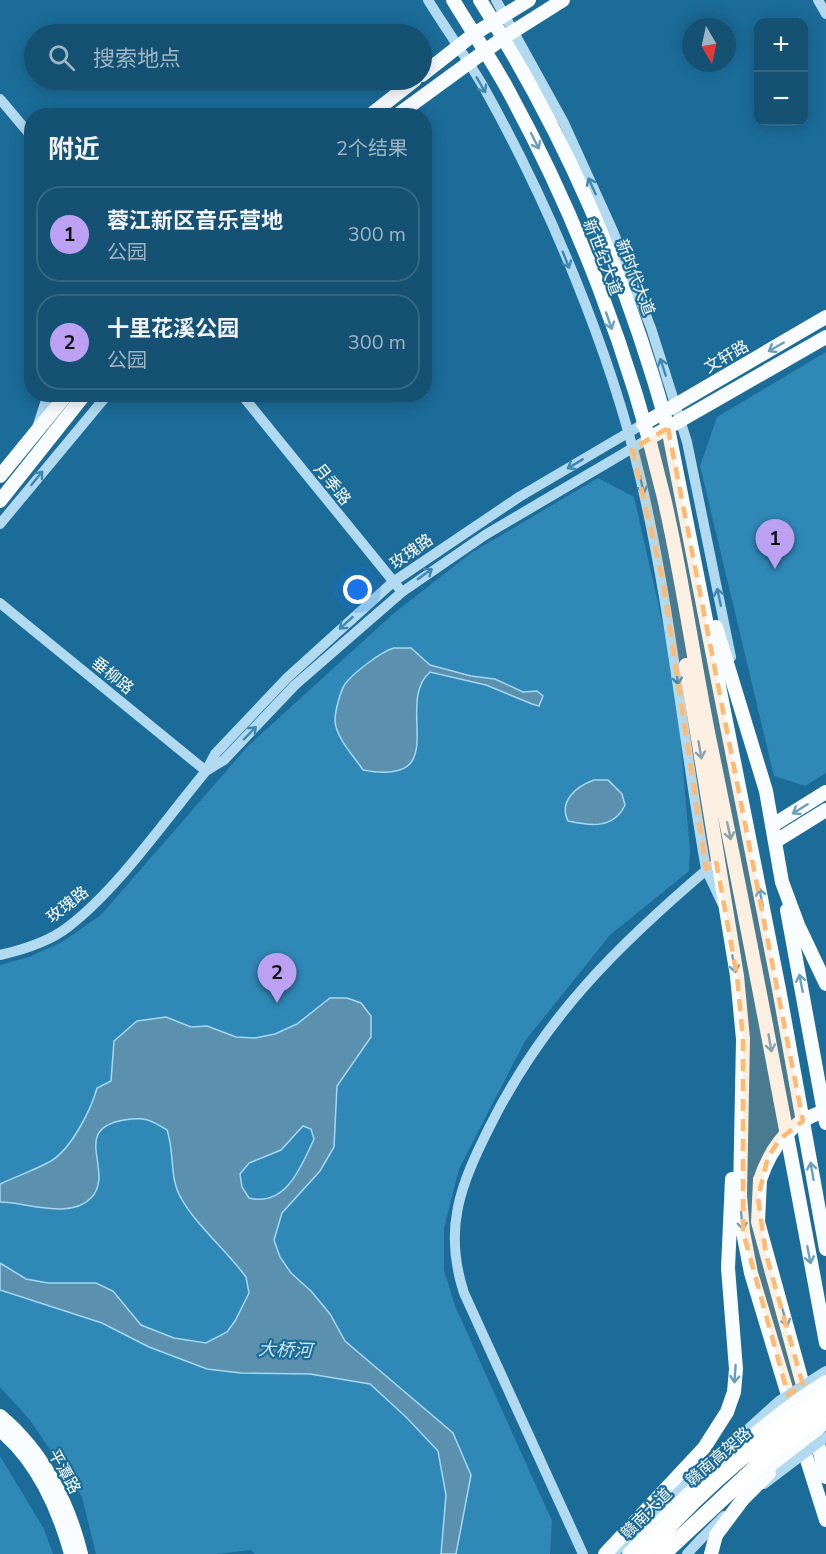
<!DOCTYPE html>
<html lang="zh">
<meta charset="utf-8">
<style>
body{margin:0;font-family:"Nunito Sans","Noto Sans SC",sans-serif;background:#215b7b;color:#f1f3f6}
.controls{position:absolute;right:18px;top:18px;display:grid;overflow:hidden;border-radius:12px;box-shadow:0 3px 15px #0003}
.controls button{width:54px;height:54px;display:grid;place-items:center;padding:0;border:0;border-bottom:2px solid #336885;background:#145173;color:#f1f3f6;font:30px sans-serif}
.compass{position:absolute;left:682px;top:18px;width:54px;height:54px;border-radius:50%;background:#145173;box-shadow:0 3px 15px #0003;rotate:171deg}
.you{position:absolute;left:358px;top:590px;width:21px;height:21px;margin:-15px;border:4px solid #fff;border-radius:50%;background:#1a73e8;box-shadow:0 0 0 9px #1a73e833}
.badge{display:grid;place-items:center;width:39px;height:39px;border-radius:50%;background:#bca0f2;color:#111;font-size:20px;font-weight:700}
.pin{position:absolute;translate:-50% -50px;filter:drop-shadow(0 2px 3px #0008)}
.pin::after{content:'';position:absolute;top:32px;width:21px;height:18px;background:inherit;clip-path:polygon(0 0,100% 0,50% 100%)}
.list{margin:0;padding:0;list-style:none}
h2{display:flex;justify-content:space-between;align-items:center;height:78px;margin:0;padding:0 24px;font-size:26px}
h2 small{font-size:20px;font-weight:400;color:#9db5c4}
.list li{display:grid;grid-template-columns:39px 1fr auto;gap:18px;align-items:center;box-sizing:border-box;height:96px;margin:0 12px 12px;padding:0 12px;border:2px solid #336885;border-radius:24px}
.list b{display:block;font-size:22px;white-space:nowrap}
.list p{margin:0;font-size:20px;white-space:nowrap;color:#9db5c4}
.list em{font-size:20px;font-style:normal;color:#9db5c4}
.icon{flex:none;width:33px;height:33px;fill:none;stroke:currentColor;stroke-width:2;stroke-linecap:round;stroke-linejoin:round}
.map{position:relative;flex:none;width:826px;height:1554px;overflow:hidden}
.search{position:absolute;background:#145173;box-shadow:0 3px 15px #0003;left:24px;top:24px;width:408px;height:66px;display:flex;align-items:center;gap:15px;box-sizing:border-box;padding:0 21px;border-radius:33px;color:#9db5c4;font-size:22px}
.panel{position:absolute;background:#145173;box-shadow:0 3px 15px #0003;left:24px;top:108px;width:408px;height:294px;border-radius:24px}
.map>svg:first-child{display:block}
.green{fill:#2f88b6}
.water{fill:#5b90ae;stroke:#a4d8f2;stroke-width:1.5;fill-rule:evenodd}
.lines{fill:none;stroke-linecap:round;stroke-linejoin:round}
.minor{stroke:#b1daf0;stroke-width:10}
.major{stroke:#fafdff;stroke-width:14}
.minor-bridge{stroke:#b1daf0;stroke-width:10}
.major-bridge{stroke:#fafdff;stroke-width:14}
.highway-bridge{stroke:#fff;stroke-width:16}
.oneway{stroke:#4088af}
.oneway2{stroke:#699fbd}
.marked{fill:#ffb970;fill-opacity:0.2;stroke:#ffb970;stroke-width:4.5;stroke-dasharray:12 8;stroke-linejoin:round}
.labels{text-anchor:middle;stroke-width:4.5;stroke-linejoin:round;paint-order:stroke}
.street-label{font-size:16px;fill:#fff;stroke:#1b6c99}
.water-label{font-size:18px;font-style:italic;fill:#cae9f9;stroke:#1b6c99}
</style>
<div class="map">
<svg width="826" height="1554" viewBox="0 0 826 1554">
<rect width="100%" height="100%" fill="#1b6c99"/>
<!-- green -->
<path class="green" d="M826 352V773L805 786 774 776 700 466 717 417Z
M598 478 634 497 675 678 690 850 689 871 610 935 525 1041 459 1169 444 1228V1270L455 1306 552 1521 550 1554H255L251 1550 217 1554H96L82 1497 30 1420 0 1387V965L29 957 62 942 101 915 248 746 393 614 471 553Z
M0 1456 44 1529 53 1554H0Z"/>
<!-- water -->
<path class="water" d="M394 648H411L430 665 471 676 495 679 523 692 537 691 543 696 539 706 532 704 486 685 430 672C393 704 455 787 363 770 354 756 336 738 335 721 335 711 340 692 345 684 353 673 382 651 394 648Z
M594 780H608L622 794 625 805C614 829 591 826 568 821 558 801 577 786 594 780Z
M330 998H347L361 1003 371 1016V1037L337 1086 334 1147 320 1171 282 1213 274 1240 280 1257 291 1273 311 1291 330 1314 345 1341 453 1433 471 1475 456 1554H441L446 1495 438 1451 406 1417 370 1384 310 1374 241 1373 207 1369 149 1347 102 1323 0 1290V1263L26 1279 48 1283H96L113 1291 141 1325 174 1338 206 1343 227 1332 235 1321 249 1293 246 1277C227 1251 195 1224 181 1198 169 1178 175 1153 167 1130 149 1119 145 1117 124 1120 69 1129 116 1172 91 1198 70 1220 26 1202 0 1202V1184C17 1176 35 1170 51 1161 71 1149 91 1110 97 1088L111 1081 114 1041 137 1021 166 1017 191 1027 207 1026 236 1037 255 1038 275 1034 297 1024ZM303 1126 311 1129 314 1139C301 1167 286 1207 249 1198L242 1187 240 1174 249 1163 281 1150Z"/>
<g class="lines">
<!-- minor -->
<path class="minor" d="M428 0C446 29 466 57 483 86 549 204 610 349 641 481 671 609 683 740 706 869L722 903
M496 0 564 123 613 231 651 328 687 442 731 657
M818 0 826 14
M0 99 32 137
M241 394 398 587
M37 428 48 394
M0 524 108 394
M0 603 206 771
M206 771 224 760 295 685 402 592 485 535 648 439
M0 955C22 950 50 941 68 927 118 889 165 820 206 771L215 754 287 678 393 582 519 497 643 424
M615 1552 667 1502
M583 1554 464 1293C443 1229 460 1186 489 1128 544 1017 618 945 711 866
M687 1554 701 1539"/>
<!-- major -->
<path class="major" d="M453 0C471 30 491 59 508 90 577 216 631 358 664 498 683 580 694 664 711 747 752 945 789 1144 826 1343
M480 0C567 138 624 271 668 428L779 989 826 1249
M422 75 474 34 529 0
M369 116 415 80
M396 116 503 38 563 0
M643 424 826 317
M648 439 826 337
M0 476 67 394
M0 501 85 394
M716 627 766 791 782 882 798 925 826 984
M686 665 737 976 743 1039 740 1195 743 1232 751 1273 791 1405
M773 825 826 792
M776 841 826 810
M787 910 826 1123
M760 1180 758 1222 806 1396
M0 1416C42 1451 68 1501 81 1554
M0 1430C37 1460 59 1510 71 1554
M815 1432 826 1477
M801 1441 826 1520
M605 1554 704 1448 727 1412 734 1392 736 1369 728 1268 732 1179
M629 1554 672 1510
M711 1554 716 1535"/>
<!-- minor-bridge -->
<path class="minor-bridge" d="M764 1484 826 1437
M667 1502 779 1401 826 1371
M701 1539 724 1516"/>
<!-- major-bridge -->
<path class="major-bridge" d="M760 1180C771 1147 791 1120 826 1111
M755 1477 826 1422
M672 1510C720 1463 769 1418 826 1382
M716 1535 743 1499 769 1473"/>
<!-- highway-bridge -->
<path class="highway-bridge" d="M644 1554C696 1494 759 1439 826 1396
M663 1554 773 1451 826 1411"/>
</g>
<!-- one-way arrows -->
<defs><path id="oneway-shaft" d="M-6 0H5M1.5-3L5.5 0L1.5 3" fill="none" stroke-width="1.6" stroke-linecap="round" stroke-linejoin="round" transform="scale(1.5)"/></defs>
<g class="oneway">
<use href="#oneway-shaft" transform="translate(481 85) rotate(60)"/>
<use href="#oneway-shaft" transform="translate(592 186) rotate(-114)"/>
<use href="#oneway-shaft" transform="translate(566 260) rotate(68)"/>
<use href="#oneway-shaft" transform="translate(663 367) rotate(-108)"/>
<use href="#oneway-shaft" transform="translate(575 464) rotate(149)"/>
<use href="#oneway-shaft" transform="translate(37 478) rotate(-51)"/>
<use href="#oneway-shaft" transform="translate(642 485) rotate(77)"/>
<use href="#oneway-shaft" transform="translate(425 574) rotate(-36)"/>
<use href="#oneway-shaft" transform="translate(719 597) rotate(-102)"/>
<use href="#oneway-shaft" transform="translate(346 623) rotate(138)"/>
<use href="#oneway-shaft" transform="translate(677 676) rotate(82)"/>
<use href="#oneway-shaft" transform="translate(250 733) rotate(-46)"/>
</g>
<g class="oneway2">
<use href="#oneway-shaft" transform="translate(535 141) rotate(63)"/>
<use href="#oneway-shaft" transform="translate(609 321) rotate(71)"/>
<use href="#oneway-shaft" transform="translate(776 347) rotate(150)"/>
<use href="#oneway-shaft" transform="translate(700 750) rotate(80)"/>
<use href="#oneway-shaft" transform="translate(800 809) rotate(148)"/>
<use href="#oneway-shaft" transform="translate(729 831) rotate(78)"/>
<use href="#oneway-shaft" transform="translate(761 897) rotate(-101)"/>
<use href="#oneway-shaft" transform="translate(734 964) rotate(79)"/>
<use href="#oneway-shaft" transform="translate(801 983) rotate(-101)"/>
<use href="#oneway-shaft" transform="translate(770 1043) rotate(80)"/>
<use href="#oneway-shaft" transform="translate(812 1171) rotate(-100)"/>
<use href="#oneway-shaft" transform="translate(742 1221) rotate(84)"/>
<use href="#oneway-shaft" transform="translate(809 1255) rotate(79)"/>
<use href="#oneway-shaft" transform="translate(785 1318) rotate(74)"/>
<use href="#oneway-shaft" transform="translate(735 1374) rotate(94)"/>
</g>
<!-- marked area -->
<path class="marked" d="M668 428 803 1121 780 1139 768 1157 758 1198 766 1254 803 1385 788 1395 743 1232V1039L737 976 716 861 706 869 663 583 632 449Z"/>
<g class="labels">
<!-- street labels -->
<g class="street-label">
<text transform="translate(603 257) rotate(69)" y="6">新世纪大道</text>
<text transform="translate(636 277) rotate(69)" y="6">新时代大道</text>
<text transform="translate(726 356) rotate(-30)" y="6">文轩路</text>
<text transform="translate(333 484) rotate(51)" y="6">月季路</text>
<text transform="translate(411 551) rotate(-35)" y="6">玫瑰路</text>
<text transform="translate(113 675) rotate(39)" y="6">垂柳路</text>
<text transform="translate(67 904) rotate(-38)" y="6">玫瑰路</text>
<text transform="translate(718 1456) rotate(-41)" y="6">赣南高架路</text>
<text transform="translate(65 1471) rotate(61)" y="6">平潭路</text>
<text transform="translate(646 1513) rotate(-45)" y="6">赣南大道</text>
</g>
<!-- water labels -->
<g class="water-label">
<text transform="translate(285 1350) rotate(2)" y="6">大桥河</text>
</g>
</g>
</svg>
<div class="controls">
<button>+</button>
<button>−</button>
</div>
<svg class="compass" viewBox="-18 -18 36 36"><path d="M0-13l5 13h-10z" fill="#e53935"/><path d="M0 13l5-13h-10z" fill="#9db5c4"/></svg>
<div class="you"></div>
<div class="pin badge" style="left:775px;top:569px">1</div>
<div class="pin badge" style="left:277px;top:1003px">2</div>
<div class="search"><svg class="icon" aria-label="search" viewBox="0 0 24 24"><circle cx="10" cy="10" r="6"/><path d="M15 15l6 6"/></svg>搜索地点</div>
<section class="panel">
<h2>附近<small>2个结果</small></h2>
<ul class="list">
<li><span class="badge">1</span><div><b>蓉江新区音乐营地</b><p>公园</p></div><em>300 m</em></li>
<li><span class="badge">2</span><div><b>十里花溪公园</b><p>公园</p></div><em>300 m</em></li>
</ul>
</section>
</div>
